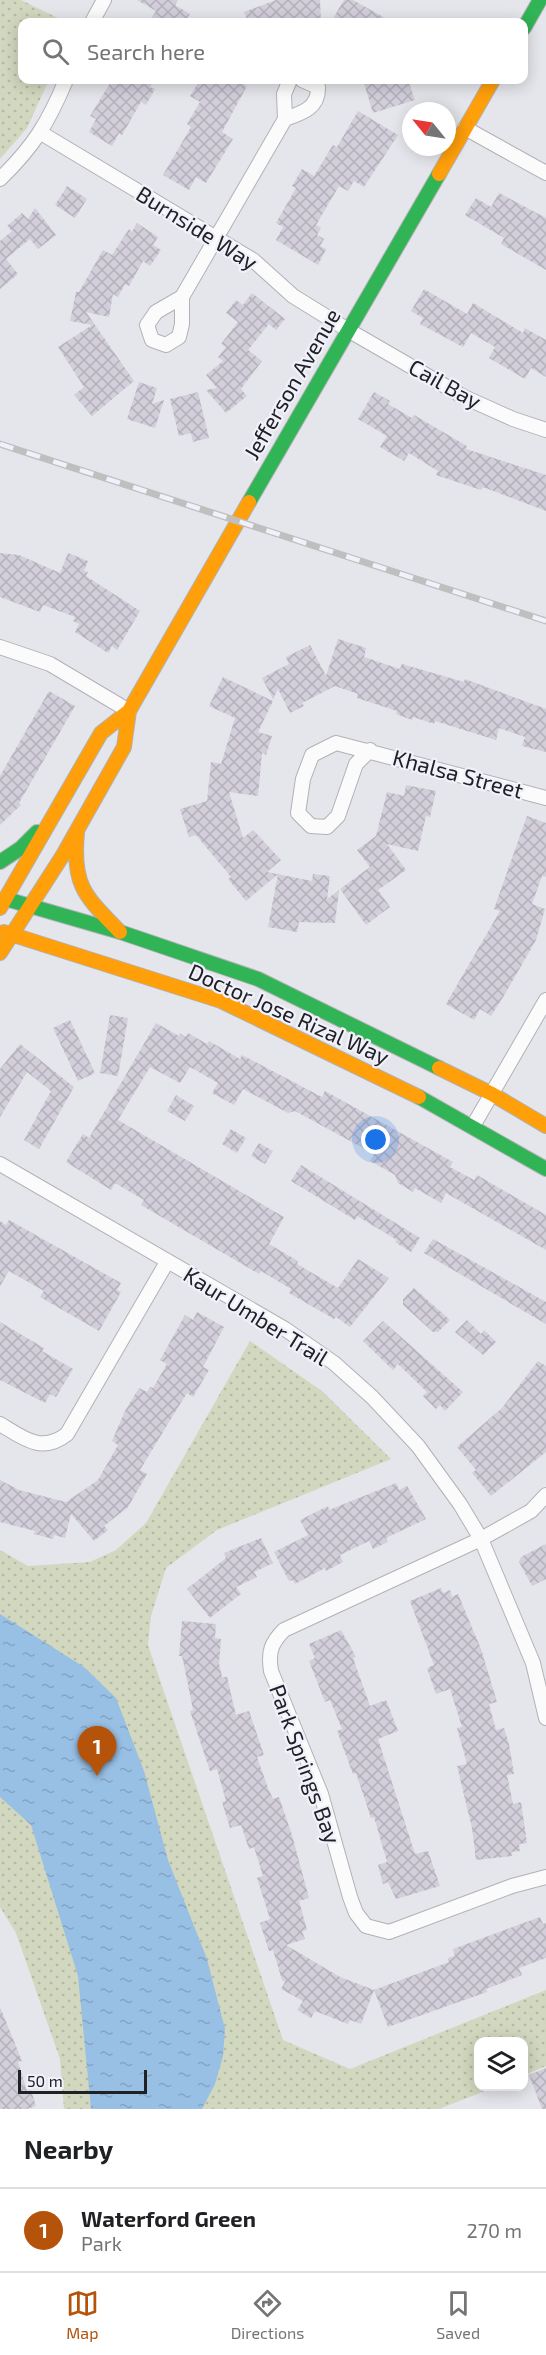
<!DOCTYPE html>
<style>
body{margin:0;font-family:"Exo 2",sans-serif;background:#f2f2f2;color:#202124}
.controls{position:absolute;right:18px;bottom:18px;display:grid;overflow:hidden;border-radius:12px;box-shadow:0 3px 15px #0003}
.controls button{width:54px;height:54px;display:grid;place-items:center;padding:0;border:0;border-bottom:2px solid #e0e0e0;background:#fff;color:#202124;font:30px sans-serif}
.compass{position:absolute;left:402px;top:102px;width:54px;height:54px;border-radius:50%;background:#fff;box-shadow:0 3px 15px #0003;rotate:300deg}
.scale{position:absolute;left:18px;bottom:15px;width:129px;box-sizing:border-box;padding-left:6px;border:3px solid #202124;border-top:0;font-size:16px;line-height:21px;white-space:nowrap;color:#202124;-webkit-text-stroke:4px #f0f1fb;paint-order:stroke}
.you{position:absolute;left:376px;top:1140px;width:21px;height:21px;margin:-15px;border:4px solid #fff;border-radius:50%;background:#1a73e8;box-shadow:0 0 0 9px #1a73e833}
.badge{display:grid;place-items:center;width:39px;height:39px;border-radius:50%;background:#b45309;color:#fff;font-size:20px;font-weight:700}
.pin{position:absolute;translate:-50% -50px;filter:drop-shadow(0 2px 3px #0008)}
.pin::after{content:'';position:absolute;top:32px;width:21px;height:18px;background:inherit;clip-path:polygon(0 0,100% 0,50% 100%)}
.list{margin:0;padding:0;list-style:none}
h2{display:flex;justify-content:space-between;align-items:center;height:78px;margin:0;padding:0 24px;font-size:26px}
h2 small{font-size:20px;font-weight:400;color:#757577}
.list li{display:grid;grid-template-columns:39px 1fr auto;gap:18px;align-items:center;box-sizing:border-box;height:84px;padding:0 24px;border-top:2px solid #e0e0e0}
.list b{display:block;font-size:22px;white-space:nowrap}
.list p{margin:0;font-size:20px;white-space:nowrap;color:#757577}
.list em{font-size:20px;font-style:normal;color:#757577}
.icon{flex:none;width:33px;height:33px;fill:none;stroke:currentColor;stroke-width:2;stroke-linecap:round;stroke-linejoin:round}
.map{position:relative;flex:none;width:546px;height:2109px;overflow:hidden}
.search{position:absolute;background:#fff;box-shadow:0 3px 15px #0003;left:18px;right:18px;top:18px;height:66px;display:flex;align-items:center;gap:15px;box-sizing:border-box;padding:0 21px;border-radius:12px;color:#757577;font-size:22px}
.sheet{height:162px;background:#fff}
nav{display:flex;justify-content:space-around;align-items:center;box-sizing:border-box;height:84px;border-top:2px solid #e0e0e0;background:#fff;font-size:16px;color:#757577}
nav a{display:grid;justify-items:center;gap:3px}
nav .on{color:#b45309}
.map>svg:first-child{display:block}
.grass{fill:url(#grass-dots)}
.water{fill:url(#water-ripples)}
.building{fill:url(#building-cross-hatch)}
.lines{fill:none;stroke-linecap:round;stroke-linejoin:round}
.street-casing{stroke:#b1b2b6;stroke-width:16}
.fast-casing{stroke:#b1b2b6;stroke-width:16}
.slow-casing{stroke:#b1b2b6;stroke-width:16}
.street{stroke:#fbfbfc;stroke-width:14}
.fast{stroke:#30b455;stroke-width:14}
.slow{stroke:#ff9f0a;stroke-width:14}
.rail-casing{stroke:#bfbfc0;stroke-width:7}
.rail{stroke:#f0f1fb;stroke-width:4.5;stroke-dasharray:14;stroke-linecap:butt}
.labels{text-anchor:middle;stroke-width:4.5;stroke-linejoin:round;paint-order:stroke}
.street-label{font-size:22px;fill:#202124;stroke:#f0f1fb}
</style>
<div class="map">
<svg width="546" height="2109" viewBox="0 0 546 2109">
<defs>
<pattern id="grass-dots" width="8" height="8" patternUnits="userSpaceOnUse" patternTransform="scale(1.5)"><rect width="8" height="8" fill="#d2d8bf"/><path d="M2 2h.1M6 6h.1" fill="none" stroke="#b4b9a4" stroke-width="1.8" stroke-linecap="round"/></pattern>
<pattern id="water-ripples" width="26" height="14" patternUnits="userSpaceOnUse" patternTransform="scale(1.5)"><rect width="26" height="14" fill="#98bfe4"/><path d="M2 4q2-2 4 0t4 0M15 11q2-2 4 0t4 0" fill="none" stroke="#83a4c3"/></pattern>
<pattern id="building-cross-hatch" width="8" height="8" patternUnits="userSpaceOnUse" patternTransform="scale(1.5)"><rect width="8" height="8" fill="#d2ceda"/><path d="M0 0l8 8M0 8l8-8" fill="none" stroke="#b4b1bb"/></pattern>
</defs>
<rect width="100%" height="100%" fill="#e5e6eb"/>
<!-- grass -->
<path class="grass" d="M0 0H21L66 22H22V80H49L27 128 0 159Z
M250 1341 322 1391 391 1459 217 1530 166 1568 151 1616 148 1645 283 2040 350 2069 546 1990V2066L524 2075V2042H478V2086L495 2087 439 2109H64L60 2059 16 1933 0 1907V1550L28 1566 90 1562 116 1550 146 1523Z"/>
<!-- water -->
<path class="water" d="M0 1614 84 1667 116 1698 144 1771 168 1860 207 1959 225 2029 223 2056 215 2084 202 2109H91L78 1976 31 1825 0 1797Z"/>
<!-- building -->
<path class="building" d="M137 0H178L175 5 190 14 185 22H149L156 11Z
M276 0H320L321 22H248L244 12Z
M344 0H353L392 22H331Z
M112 80H155L150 87 155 89 146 105 141 102 122 135 119 133 112 146 89 132 96 119 90 116Z
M200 80H235L247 86 222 132 233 139 206 183 196 177 189 190 163 175 191 127 187 124 200 102 190 96Z
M363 80H408L415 100 373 113Z
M358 111 398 135 364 187 354 181 348 191 339 186 316 225 321 228 317 235 324 239 320 246 326 249 318 265 276 240 283 227 276 223 296 188 292 186 302 169 314 176 333 145 337 147Z
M67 186 87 199 75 218 55 205Z
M499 193 546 218V270L501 244 504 238 465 215 476 198 491 207Z
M35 208 56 235 38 249 30 239 6 259 18 274 0 289V241L12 231 7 226 22 213 28 219Z
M137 223 158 237 153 245 161 250 150 266 143 261 129 286 125 284 118 297 113 294 109 317 86 312 134 381 92 416 74 395 84 387 58 347 92 325 70 321 76 292H79L103 250 112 255 129 229 132 232Z
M424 289 467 314 473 303 523 333 525 328 546 340V377L531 368 525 379 489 358 495 347 471 333 463 347 420 324 423 318 411 311Z
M252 293 285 319 276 330 269 324 248 350 262 361 241 389 247 396 226 413 206 390 217 388 206 375 223 361 218 357 226 347 221 344 238 322 226 313 236 300 243 305Z
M139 382 157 388 152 404 164 400 155 428 127 419Z
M198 392 209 438 193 442 191 433 179 436 170 399Z
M374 392 390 401 388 404 412 418 414 415 467 446 466 449 546 475V511L483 487 481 490 436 475 438 471 409 453 404 461 380 447 387 436 358 419Z
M0 553 19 555 60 573 68 553 88 561 84 571 88 572 86 576 140 611 117 650 112 646 108 653 75 632 79 624 73 621 75 617 43 605 40 612 0 597Z
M338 639 366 648 364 657 400 669 402 664 464 682 465 679 546 709V752L522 746 525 737 499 728 496 740 435 721 434 724 413 717 412 720 396 714 397 711 357 698 358 694 335 686 302 703 304 706 290 713 278 689 273 699 262 678 289 664 286 657 310 645 326 676Z
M223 677 273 701 258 732 272 736 266 755 262 753 258 796 229 792 243 838 253 830 281 860 267 872 312 881 313 874 330 876 327 899 339 890 335 923 299 922 297 932 268 927 278 874 246 901 228 879 231 877 196 835 189 837 180 809 207 801 211 762 221 764 235 718 209 706Z
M49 691 75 706 19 803 21 805 0 825V776Z
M406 785 436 791 430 817 426 816 418 851 387 844 406 870 378 890 390 907 366 925 340 889 370 867 357 850 376 836 387 792 404 796Z
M527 816 546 823V877L542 876 532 904 545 909 536 940 505 994 491 1016 480 1009 474 1020 446 1004 500 911 494 909Z
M110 1015 128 1018 118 1076 100 1073Z
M70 1020 95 1073 78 1081 53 1028Z
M156 1023 179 1036 180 1033 185 1037 188 1033 207 1044 209 1041 240 1059 242 1055 322 1097 325 1091 453 1162 450 1167 474 1180 477 1175 546 1215V1250L446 1193 441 1203 415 1188 413 1192 398 1183 395 1175 370 1161 374 1154 295 1111 288 1113 243 1089 234 1105 212 1093 218 1083 190 1067 180 1083 150 1067 118 1120 284 1217 269 1244 298 1261 297 1264 338 1288 358 1259 389 1278 350 1327 336 1317 334 1319 289 1293 291 1289 261 1271 259 1274 141 1205 144 1200 115 1183 111 1190 66 1162 83 1134 89 1138Z
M20 1044 74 1087 39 1149 24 1140 51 1091 27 1072 0 1117V1069Z
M176 1095 194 1106 185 1121 167 1111Z
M231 1129 246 1138 237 1153 222 1144Z
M259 1143 273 1151 265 1164 251 1156Z
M301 1165 420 1238 411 1252 395 1242 397 1240 357 1216 355 1220 291 1181Z
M9 1220 121 1283 117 1290 121 1292 99 1331 40 1297 44 1291 9 1271 0 1286V1221L6 1225Z
M433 1239 546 1302V1324L424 1253Z
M414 1288 450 1320 438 1332H433L403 1305V1299Z
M197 1312 224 1327 203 1367 209 1370 193 1397 187 1393 169 1422 140 1470 147 1474 128 1507 104 1526 108 1530 94 1541 71 1514 65 1538 54 1535 53 1539 34 1534 35 1531 0 1522V1480L19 1490 66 1502 98 1480 118 1445 112 1441 125 1411 139 1388 147 1392 150 1387 153 1388 167 1364 160 1360 185 1315 193 1320Z
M467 1320 481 1334 484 1330 496 1342 483 1355 455 1332Z
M383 1321 463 1392 445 1411 440 1405 436 1409 423 1396 427 1392 398 1364 393 1370 363 1341Z
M0 1322 44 1348 42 1351 73 1369 56 1397 50 1394 45 1403 0 1380Z
M538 1361 546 1366V1452L491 1496 472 1473 476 1470 457 1447 502 1408Z
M396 1483 399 1490 407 1486 426 1519 386 1538 388 1542 373 1549 369 1541 340 1555 343 1562 326 1571 325 1568 295 1584 293 1580 289 1581 274 1552 308 1535 300 1520 328 1506 329 1510Z
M261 1538 273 1563 254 1572 257 1577 236 1587 241 1594 210 1618 187 1589 226 1558 224 1553Z
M546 1544V1579L532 1586 519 1562 521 1557Z
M441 1588 443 1593 450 1590 452 1597 458 1594 481 1649 497 1702 489 1704 496 1730 504 1728 509 1744 514 1774 507 1775 513 1804 521 1802 527 1843 519 1844 520 1851 511 1852 512 1856 476 1860 472 1828 457 1766 467 1764 457 1728 462 1727 450 1689 436 1694 427 1668 434 1665 410 1601Z
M182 1621 216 1624 215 1638 221 1639 219 1663 222 1677H227L236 1715 249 1711 264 1755 257 1757 268 1788 273 1799 279 1797 292 1835 309 1898 299 1901 307 1930 302 1931 305 1939 286 1945 340 1977 374 1990 449 1962 448 1958 455 1956 453 1949 540 1917 543 1924 546 1923V1958L519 1968 522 1975 486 1989 487 1992 388 2027 374 1990 361 2024 350 2020 348 2024 315 2011 311 2018 297 2010 303 2001 281 1989 285 1982 282 1980 273 1950 269 1951 260 1923 270 1919 257 1878 263 1876 254 1847 249 1849 241 1825 230 1828 222 1802 226 1801 217 1769 210 1771 190 1711 193 1710 188 1685 182 1656H179Z
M341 1630 356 1657 353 1658 370 1706 386 1700 390 1710 398 1731 378 1739 415 1854 428 1851 440 1886 396 1899 388 1882 383 1884 378 1865 387 1862 374 1817 371 1818 356 1773 353 1774 337 1731 342 1729 330 1700 325 1702 309 1661 315 1658 309 1644Z
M0 2007 22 2061 18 2062 27 2091 31 2090 36 2106 27 2109H0Z
M546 2068V2109H542L529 2075Z"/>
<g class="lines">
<defs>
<path id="street" d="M92 22 104 0
M285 119C302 113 319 108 318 87L302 80
M465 128 546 173
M41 133 253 260 293 296 348 330 464 397 513 419 546 430
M0 179C34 146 48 123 66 80
M182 297 156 312 147 325 152 340 166 345 179 337 182 324V297L285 119 284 94 290 80
M0 647 50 664 129 711
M370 750 356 764 338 816 327 827 311 826 298 813 303 779 312 755 336 743 546 798
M473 1126 546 1000
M0 1164 285 1329 334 1363 372 1397 418 1446 460 1504 481 1539 533 1663 546 1718
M0 1424C23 1438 42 1454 67 1434L167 1262
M546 1495 531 1511 481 1539 284 1630C271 1643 268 1652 271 1671L321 1794 350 1897 356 1913 366 1926 389 1932 512 1886 546 1877"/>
<path id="fast" d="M524 28 540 0
M249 502 439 174
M0 862 21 848 37 832
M6 899 120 932 258 979 439 1068
M419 1097 546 1169"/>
<path id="slow" d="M439 174 493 80
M77 833C72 886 85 896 120 932
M0 908 101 733 129 711
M4 932 221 1001 419 1097
M0 953 63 855 124 747 129 711 249 502
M439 1068 492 1094 546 1126"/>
</defs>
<!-- street casing -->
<use href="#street" class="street-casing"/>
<!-- fast casing -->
<use href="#fast" class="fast-casing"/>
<!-- slow casing -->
<use href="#slow" class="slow-casing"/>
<!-- street -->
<use href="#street" class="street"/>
<!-- fast -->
<use href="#fast" class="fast"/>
<!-- slow -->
<use href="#slow" class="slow"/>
<defs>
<path id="rail" d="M0 444 546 621"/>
</defs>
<!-- rail casing -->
<use href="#rail" class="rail-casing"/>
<!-- rail -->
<use href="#rail" class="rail"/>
</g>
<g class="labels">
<!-- street labels -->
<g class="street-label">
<text transform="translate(197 228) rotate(32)" y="8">Burnside Way</text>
<text transform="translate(292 384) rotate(-60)" y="8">Jefferson Avenue</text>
<text transform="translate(445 384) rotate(29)" y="8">Cail Bay</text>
<text transform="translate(458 774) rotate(15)" y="8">Khalsa Street</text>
<text transform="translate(289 1014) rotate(24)" y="8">Doctor Jose Rizal Way</text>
<text transform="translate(256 1316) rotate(32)" y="8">Kaur Umber Trail</text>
<text transform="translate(305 1764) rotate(70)" y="8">Park Springs Bay</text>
</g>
</g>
</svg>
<div class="controls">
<button><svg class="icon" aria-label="layers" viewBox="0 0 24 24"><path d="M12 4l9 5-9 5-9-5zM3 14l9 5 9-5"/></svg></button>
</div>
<svg class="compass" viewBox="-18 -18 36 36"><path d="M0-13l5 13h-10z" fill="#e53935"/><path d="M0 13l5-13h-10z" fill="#757577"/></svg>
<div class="scale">50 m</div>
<div class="you"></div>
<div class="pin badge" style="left:97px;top:1776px">1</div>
<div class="search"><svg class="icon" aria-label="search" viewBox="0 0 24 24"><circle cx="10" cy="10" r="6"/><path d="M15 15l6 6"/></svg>Search here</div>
</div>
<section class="sheet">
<h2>Nearby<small></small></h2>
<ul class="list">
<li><span class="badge">1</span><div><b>Waterford Green</b><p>Park</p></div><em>270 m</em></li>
</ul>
</section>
<nav>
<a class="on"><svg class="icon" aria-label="map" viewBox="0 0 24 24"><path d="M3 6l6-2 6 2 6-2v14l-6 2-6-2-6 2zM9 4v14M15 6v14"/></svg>Map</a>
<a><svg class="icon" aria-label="directions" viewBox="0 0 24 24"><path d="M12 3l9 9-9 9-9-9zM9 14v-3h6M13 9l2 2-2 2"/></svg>Directions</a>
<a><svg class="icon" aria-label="saved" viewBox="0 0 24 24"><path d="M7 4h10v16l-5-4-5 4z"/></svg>Saved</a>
</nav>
